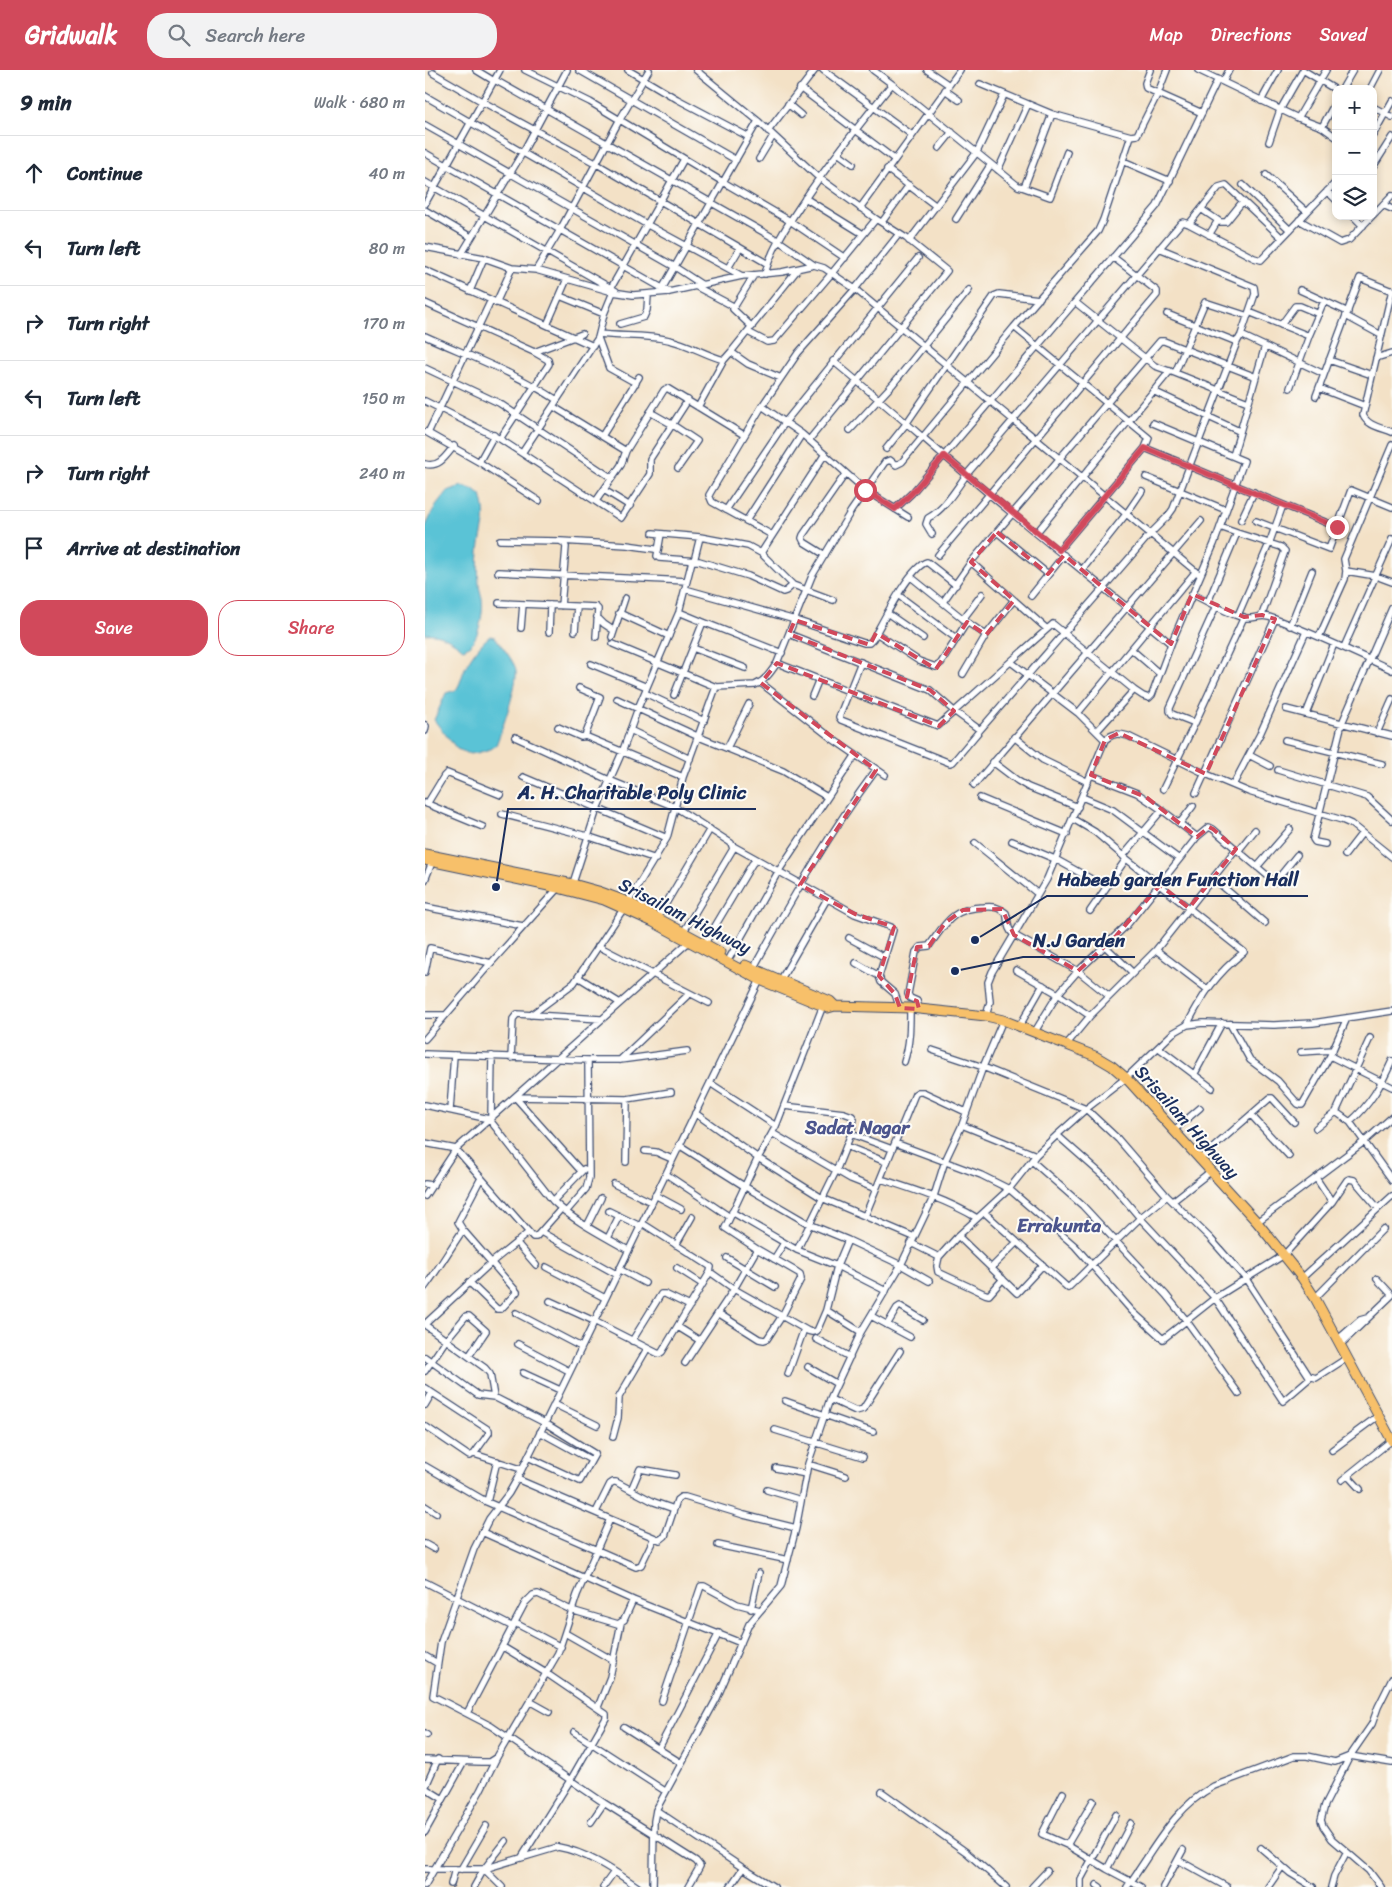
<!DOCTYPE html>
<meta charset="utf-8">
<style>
body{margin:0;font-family:Sriracha,sans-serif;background:#f2f2f3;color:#1f2937}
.controls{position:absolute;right:15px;top:15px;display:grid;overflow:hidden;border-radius:10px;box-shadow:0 2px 8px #0003}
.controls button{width:45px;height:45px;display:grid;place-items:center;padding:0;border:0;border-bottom:1px solid #e0e1e3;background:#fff;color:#1f2937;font:25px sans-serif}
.stop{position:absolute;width:15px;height:15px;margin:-11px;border:4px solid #d1495b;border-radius:50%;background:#fff}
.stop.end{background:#d1495b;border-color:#fff;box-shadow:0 1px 5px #0008}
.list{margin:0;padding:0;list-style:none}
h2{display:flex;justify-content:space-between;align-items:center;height:65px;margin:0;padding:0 20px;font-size:21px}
h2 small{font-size:16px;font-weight:400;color:#747a83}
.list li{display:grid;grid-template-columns:32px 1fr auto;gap:15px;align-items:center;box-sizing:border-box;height:75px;padding:0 20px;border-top:1px solid #e0e1e3}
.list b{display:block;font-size:19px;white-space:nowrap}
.list em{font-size:16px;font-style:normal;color:#747a83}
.actions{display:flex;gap:10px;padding:15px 20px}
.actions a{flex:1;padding:11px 0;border:1px solid #d1495b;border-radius:20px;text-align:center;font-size:18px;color:#d1495b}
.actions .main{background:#d1495b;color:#fff}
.icon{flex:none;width:28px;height:28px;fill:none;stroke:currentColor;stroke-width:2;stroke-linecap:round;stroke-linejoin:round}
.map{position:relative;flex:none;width:967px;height:1817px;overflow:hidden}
header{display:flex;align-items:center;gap:30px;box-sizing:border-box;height:70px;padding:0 25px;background:#d1495b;color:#fff}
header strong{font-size:24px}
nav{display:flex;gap:28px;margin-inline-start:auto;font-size:18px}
.search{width:350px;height:45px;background:#f2f2f3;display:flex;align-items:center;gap:12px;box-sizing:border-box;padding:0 18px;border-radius:20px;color:#747a83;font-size:19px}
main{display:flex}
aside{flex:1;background:#fff}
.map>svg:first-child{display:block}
.water{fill:#5ac3d6;stroke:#3a799a}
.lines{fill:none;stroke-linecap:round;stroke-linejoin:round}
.minor-casing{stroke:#3b4a6e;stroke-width:8}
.highway-casing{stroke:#3b4a6e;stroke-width:11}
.minor{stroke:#fff;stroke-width:5.5}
.highway{stroke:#f7c06b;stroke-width:9}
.route{stroke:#d1495b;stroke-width:6}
.marked{fill:none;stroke:#d1495b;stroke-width:4;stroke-dasharray:10 6;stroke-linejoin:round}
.labels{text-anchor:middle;stroke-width:4;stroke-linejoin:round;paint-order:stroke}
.street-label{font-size:18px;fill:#1b2f5e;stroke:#fdfcf7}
.neighbourhood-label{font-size:19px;font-weight:bold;fill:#4c558d;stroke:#fdfcf7}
.leader{fill:none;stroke:#1b2f5e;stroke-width:2}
.callout-dot{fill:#1b2f5e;stroke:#fdfcf7;stroke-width:2}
.callout-label{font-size:19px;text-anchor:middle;font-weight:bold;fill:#1b2f5e;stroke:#fdfcf7;stroke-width:4;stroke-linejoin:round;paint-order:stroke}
</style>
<header>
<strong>Gridwalk</strong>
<div class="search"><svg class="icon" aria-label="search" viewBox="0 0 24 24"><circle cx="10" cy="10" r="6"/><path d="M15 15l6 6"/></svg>Search here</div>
<nav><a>Map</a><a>Directions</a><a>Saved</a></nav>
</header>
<main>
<aside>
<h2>9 min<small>Walk · 680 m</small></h2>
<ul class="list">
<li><svg class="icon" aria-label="ahead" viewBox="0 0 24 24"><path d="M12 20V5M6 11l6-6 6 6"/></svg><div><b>Continue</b></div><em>40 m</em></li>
<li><svg class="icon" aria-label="left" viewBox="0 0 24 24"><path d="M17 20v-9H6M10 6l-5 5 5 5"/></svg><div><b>Turn left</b></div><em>80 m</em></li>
<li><svg class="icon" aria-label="right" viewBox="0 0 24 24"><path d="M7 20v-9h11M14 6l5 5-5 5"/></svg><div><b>Turn right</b></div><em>170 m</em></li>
<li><svg class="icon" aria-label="left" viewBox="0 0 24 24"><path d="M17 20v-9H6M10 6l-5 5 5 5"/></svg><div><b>Turn left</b></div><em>150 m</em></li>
<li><svg class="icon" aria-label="right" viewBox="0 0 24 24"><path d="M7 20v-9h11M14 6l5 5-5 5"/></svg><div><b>Turn right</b></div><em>240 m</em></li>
<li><svg class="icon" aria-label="arrive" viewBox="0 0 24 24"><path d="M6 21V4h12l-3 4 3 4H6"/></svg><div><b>Arrive at destination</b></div></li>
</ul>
<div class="actions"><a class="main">Save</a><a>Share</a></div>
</aside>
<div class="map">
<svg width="967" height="1817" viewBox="0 0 967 1817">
<rect width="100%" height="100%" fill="#fdfcf7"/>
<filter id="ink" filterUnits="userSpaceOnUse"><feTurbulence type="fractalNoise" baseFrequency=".02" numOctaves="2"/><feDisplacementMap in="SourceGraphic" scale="10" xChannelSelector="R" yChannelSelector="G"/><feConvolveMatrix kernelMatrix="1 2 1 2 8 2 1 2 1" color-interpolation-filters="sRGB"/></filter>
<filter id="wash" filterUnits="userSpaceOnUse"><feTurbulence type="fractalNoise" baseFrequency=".0096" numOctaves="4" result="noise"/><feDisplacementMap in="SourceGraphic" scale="20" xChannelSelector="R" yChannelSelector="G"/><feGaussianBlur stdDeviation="1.12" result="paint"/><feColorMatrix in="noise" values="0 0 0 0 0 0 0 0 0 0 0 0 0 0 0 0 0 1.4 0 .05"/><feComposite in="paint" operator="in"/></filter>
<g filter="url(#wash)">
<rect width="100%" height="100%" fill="#f3e1c6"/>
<!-- water -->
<path class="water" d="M37 416 47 419 56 425C64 451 56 459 54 482 53 492 53 503 54 513 54 519 56 523 57 528 59 542 54 575 38 579 27 570 14 562 0 564V458L11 435 22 421Z
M65 566 70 567C75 574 90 592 91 600 93 614 77 660 71 675L66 679 52 683 45 684 32 679 9 650 21 623 31 620C36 613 37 605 40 598 46 586 55 574 65 566Z"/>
</g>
<g filter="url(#ink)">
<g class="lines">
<defs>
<path id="minor" d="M51 0 69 11
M100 0 165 32 298 112 333 51
M154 0 311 90
M203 0 252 29 324 67
M271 0 333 51 393 107 451 149
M398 0 487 65
M448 0 467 14
M502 0 524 15
M725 0 720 13 721 18 777 43
M773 0 873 48 897 57 911 67
M878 0 911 20
M8 3 58 32 172 94 343 194
M70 10 354 171 389 195
M798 12 804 0
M555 14 627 44
M375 18 469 89
M917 19 928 0
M945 19 955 0
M520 20 534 30
M0 26 221 154 317 206
M836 31 853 0
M363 34 376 45
M948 37 967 47
M873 48 901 0
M0 55 250 197 276 214
M897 57 911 31
M343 61 390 0
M948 65 967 31
M844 72 855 40 878 0
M514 78 527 62
M0 83 244 222
M413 83 428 94
M334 89 348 66
M698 91 745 111
M948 97 967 67
M462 99 511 136
M573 100 603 34
M841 105 882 142
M0 112 191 221
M818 115 865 160
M597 117 625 127 642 82
M902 121 911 130
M380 128 438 164
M0 134 75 0
M958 135 967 139
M435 138 535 0
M776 139 794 151
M0 140 46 167
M948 145 967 125
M928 146 938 156
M531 149 566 94
M874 150 915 173 924 170 947 146
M457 152 484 115
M764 154 829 188 836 190 911 112
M474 164 430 219 373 283 337 336 377 364 440 420 483 447
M784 165 792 152H801L818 131
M484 171 552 82 579 25
M0 177 59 188 87 198 111 200 188 222 208 225 244 222 317 206 357 202 389 195 399 198 430 219 775 505
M36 185 98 82 142 0
M303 198 315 178
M0 200 168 276
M111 200 135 160 194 51 224 0
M340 204C346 180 361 157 375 136 403 94 435 54 467 14L593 116 597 117 600 115 627 44 706 66
M270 216 308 236
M186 218 259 89
M237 219 298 112 365 151 420 188
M875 220 923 242
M967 220 938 345C942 356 958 358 967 362
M45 221 59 188
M135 226 179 244
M650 232 730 296 750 303 823 332
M0 233 109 282 157 264
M71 233 87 198
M824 242 884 266
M742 244 812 272
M921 246 956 265
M195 254 219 247 222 240 223 225
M122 255 142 209
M856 255 870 236H875L894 244
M327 257 308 239 329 205
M589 257 724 368 720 378 634 480
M323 262 342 272 349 271 407 203 451 149 481 168 522 201 384 370
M174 264C197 267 221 264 244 270 264 274 280 285 299 290
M816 265 899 304
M0 266C44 286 91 303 132 330
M173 268 184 298 211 313
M951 288 967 283
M904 290 947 305
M408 291C469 341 527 394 588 444 640 487 694 530 746 574
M0 298 74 333 187 408
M750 303 780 232 823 246
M831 307 840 276
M356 308 323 294 306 282 373 199
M865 318 884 266 899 231
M894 318 940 336
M728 321 814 361
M891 326 935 208 967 221
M0 331 75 369 196 448 225 404V389L263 330
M337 336 284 425 287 432 347 465
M129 337 201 381
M273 337 299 290 306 282
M225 342 248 355 272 371 253 398
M425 360 468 314 544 220
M1 362 54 392 114 431
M3 363 66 230
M177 366 214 307
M75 369 124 294 123 290 109 282
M720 378 912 457
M461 379 481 354 569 226 574 224 614 229
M97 383 173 268 179 244 188 222
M54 392 69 365
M0 394C14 398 21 386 29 376
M721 407 801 440
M179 420 205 436
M171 431 196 395 201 381 239 320 242 318 319 365
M470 439 487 423 732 136 793 9
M301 440 361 351 493 188
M816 450 829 422
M321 451 377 364
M831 451 904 479 926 420 967 437
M795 457 812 463
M572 462 623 504
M612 462 745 301
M228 463 275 467 323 476 336 483 368 515 408 530
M507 464 501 454 503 448C519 440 531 419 542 404L756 153 758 152 764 154 794 117 801 115 857 168
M75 470 135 471 139 473 141 477 136 536
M136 471 202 475 230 479 233 481 232 486 234 488 274 491 323 506 358 522 361 521 368 515
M233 481 236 464
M336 483 400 384
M400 485 379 472 377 468 378 465 421 403
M513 485 732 225V221L688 187
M269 491 275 467
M546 492 622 559
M657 500 702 443 717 421
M921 501 951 506 967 512
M73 502 262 511
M486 507 542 552 561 565
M260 519 370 550 439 573H444L448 569C457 553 485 496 502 492L531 515
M767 524C782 531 804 545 820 548 833 549 834 543 850 549 890 564 928 582 967 600
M473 525 532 569
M606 526 639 485
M518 532 546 492 735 271H739L831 307 808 386
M783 532 812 463 856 477 860 481 837 545
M74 533 171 537 173 539 171 567
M254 542 278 552
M194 543 244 566
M462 543 498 568
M813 545 844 474 858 435
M172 547 179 554 188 560
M538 549 557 524
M865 556 887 501
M96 558 98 534
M150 561 152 537
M124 562 125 535
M451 563 494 591 511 597 516 593 542 552
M364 564 505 620 529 641 555 660 528 692 525 693 416 650 414 647 436 592
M187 567 200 528
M894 567 920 509 921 501 919 489 967 375
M188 574 291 617 330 615C340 611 346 602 352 593L387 506 426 441 460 392 465 390 471 395 477 392 589 257 673 161 678 150 706 66 712 65 733 23 742 0
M919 577 967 469
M268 578 320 598
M706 579 735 604
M586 592 653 643 680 670
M352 593 513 656 628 554 709 620 718 626 724 628 727 625 746 574 789 474 819 391 728 353
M166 594 222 617
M538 604 561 565 589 530
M336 613 409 670 460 705
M154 618 175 627 160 666
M220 623 279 651
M249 625 278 552 357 583
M387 626 394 609
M192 629 274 667 358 701 402 727
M861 639 967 666
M653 643 771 501
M881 644 909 574
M770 653 819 547
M0 655 1 656 0 661
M133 657 156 667 160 666 258 707
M205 660 265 689
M555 660 726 463 743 446 748 439 812 272 816 265 830 224 829 217 734 178
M672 661 709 620
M952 663 967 629
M90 667 184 710 250 737 306 773 308 779 259 861
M589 667 618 690 663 712
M860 670 957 694
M302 678 324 634
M824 685 845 696
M568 692 593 711 603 717 653 737
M853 700 942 727 967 750
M666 705 712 723 737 740
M98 707 242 768
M549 715 776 451
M808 715 835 664 881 562
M738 719 770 653 747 644 745 641V638L791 536
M771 723 850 549
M657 727 688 740 754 789
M555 728 642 764
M0 733 58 757
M2 734 19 706 22 703 76 725
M77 744 162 766 231 789
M648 749 670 762 698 786 819 882C791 904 778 924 762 955
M755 753 768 736
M587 771 632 790 668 810
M550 773 613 824
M900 774 890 772 888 769 917 653 967 538
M308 776 335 791
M813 781 830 760
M920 785 937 763
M698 786 737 740 772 767
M832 797 865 759
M788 808 840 853
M0 810 8 790
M147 816 172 739 198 680 213 638 254 542 267 491
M203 832 242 768 258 707 291 617
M0 837 98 856
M665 841 701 789
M233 847 285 759
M424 868 459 887
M280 873 327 794 330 791H335L430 844 466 857 468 860 454 906 456 912 470 924 475 938
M173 876 284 933
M680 876 707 902
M731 880 782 919
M305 887 353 802 430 686
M431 893 454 906
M328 899C366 830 404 763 451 700
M591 900 633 924 665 946
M0 902 5 878 66 893
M153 907 195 933
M355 911 402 829
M494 939 492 931 485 928 483 924 491 882 495 877 504 876C521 853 527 838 559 837 568 836 574 837 581 843 584 852 581 858 589 865L653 901 684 926
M0 945H20
M106 945 149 913 199 838
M561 946 565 932 563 912 567 902 622 809 680 670C688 663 693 663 703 666L781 704 824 722 917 750 926 754 967 787
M805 954 825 990 853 1011 873 1034 877 1035 905 986 922 948
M594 957 618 915
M609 963 633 924 653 901 702 855 772 767 784 757 788 759 811 779
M0 969 66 893 133 818
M641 975 665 946 731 880 811 779 850 812 872 785
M734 978 787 1018
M507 980 558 997 661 1039 693 1069 742 1126 785 1168 821 1209 884 1306 891 1308 922 1288
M876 982 908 980
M0 984 163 990H195L262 981
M905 986 967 1017
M86 988 88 949 92 944 176 949
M195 990 264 924
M479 992C485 974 485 957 485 938
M769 1005 797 953
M285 1013 351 1056 333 1088 300 1158 332 1179 372 1202 375 1204 376 1209 357 1246 342 1269 339 1270 334 1269 293 1243
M90 1027 202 1029 201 1092
M90 1027 156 1101
M202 1029 246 1022
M0 1035 64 1049 128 1131C150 1152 177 1165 203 1180
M359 1036 419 1043 427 1046 429 1049 426 1064 411 1101 372 1180
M25 1040 29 985
M911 1042 925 1052 967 1110
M270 1043 333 1088 397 1128 489 1167
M826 1045 864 1086
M66 1048 67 986
M925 1052C945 1035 956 1015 967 991
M537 1055 611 1085
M351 1056 399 933
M891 1058 911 1042 945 968
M748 1061 775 1038
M347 1063 426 1109 451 1119
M426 1064 467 1079
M632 1065 683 1110 715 1148 790 1228 858 1331 886 1307
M0 1073 31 1079 108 1167H111L136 1139
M470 1073 556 1105 584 1119 650 1176 707 1241 738 1269 790 1228 859 1185 907 1132 922 1110 924 1109 929 1110 953 1138
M254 1075 319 1116 384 1154 423 1170 476 1195 504 1211
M421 1076 461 1092
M220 1081 231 1082 247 1089
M774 1090 845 1028H847L869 1052
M607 1091 658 1136 741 1225 761 1250 814 1324
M241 1104 305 1147
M891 1108 907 1132
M456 1109C490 1120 522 1130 552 1148
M0 1114 8 1115
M189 1114 226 1132
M230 1125 256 1139
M0 1126 31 1079 266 870
M128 1131 159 1099
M748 1131 785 1102
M184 1141 215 1156
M141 1142 161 1119 164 1108 163 990
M307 1142 372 1180 412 1196 461 1221
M560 1143 643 1218 715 1148 742 1126
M440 1146 490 1024 493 1022H498L541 1042
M832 1152 940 1071 967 1047
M217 1153 286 1197 285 1202 309 1219 332 1179
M162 1156 176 1128
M116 1162 191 1204
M533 1166 592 1223 618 1195
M183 1168 194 1146
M91 1172 111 1195
M486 1173 514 1187 533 1166 584 1119 611 1085 632 1065 661 1039 701 1008 748 963 762 955 778 953 849 955 888 953 967 941
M251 1175 267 1147
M514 1187 512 1196 513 1202 560 1224 564 1225 578 1209
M302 1188 350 1217
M349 1189 359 1173
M121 1197 180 1228
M252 1198 277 1214
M566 1198 592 1172
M194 1199 220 1213
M877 1208 967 1126
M952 1209 967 1225
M44 1212 72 1239H76L92 1222 38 1160 33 1152 56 1108
M0 1217C14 1198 25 1179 38 1160
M890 1228 958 1159
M125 1231 169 1251 234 1284 237 1282 285 1202
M401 1240 436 1262
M91 1243 156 1277
M446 1246 485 1267
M0 1254 67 1192 103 1163
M0 1255 60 1298 65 1304 69 1327
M462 1255 472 1238 475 1236 498 1250
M253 1257 274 1270
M391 1269 425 1287
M912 1270 935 1250 942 1248
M207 1271 236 1224H240L265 1236
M93 1274 144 1301
M915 1275 967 1225
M0 1287 53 1325 69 1327 120 1353 170 1384 155 1411 103 1387
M260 1293 309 1219 383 1261 387 1262 392 1261 401 1240 412 1196 423 1170
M383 1297 412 1314
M0 1301 21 1270 41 1246H44L61 1261 44 1286
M98 1303 135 1320
M363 1304 379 1259
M0 1318 64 1360V1363L49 1384
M405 1329 431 1341 438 1339 475 1281
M360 1331 448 1362
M129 1334 172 1355
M0 1335 7 1323
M0 1356 44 1386 49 1384 96 1399
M350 1360 438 1387
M115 1362 166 1390
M188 1367 193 1348 194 1327 222 1279
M907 1380 953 1346
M383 1394 421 1406
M0 1396 62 1432 211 1497 216 1495 229 1468
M351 1398 381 1404
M923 1406 935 1419
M917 1410 967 1370
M206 1420 215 1399 250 1405
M342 1420 376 1430
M62 1432 72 1391
M0 1436 11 1443
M171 1442 185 1414 188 1412H191L229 1432 249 1439
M185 1449 235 1470 240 1466 252 1430 256 1427H260L319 1445 371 1458
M57 1462 208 1530 316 1573
M0 1474 9 1479
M293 1475 363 1490
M0 1512 88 1557
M326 1539 334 1503
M90 1553 136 1577
M140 1563 189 1591
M78 1577 121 1603 181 1644V1648L146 1709 97 1787
M0 1586 12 1593
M237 1631 276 1516H279L312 1534 335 1540
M106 1632 124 1642
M173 1637 185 1607 196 1553
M42 1643 100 1533 108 1525 113 1524 146 1540 193 1554 199 1550 208 1530
M199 1657 256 1693
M149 1662 240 1721
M0 1664 2 1665
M234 1678 294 1563
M13 1689 0 1718 18 1729
M0 1690 56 1692H64L72 1687
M457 1722 541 1782 581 1817
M638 1723 617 1764 642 1775 668 1731
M231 1740 318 1798 349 1817
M166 1752 179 1733
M0 1762 39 1692
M642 1775 682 1799 706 1753
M836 1778 865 1803 888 1817
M753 1790 802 1817
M0 1799H59L133 1777C162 1782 189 1801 213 1817
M36 1799 61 1756
M59 1799 77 1817
M682 1799 716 1817
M26 1814 30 1799
M0 1815 55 1721 72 1687 133 1583 152 1525 185 1449 92 1409
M672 1815 675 1817
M49 1817 59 1799 81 1771
M178 1817 189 1802
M228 1817 229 1751 231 1740 292 1628 324 1554 356 1516 371 1458 383 1394 405 1329 436 1262 476 1195 509 1126 520 1091 537 1055 558 997 578 950
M263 1817 274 1798 275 1796 271 1791 179 1733 66 1656 8 1626 16 1572 49 1479 64 1449 84 1423 92 1409 120 1353 335 910
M305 1817 318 1798
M607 1817 622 1801
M656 1817V1809L691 1745
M702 1817C729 1780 748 1738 789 1716L869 1686H882L910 1692 925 1686 967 1693
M738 1817 758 1780
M843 1817 857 1797
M906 1817 909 1806 921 1783
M956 1817 944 1801 907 1769 898 1756 896 1750 900 1735 925 1686 947 1654 953 1637 967 1609"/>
<path id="highway" d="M0 784 148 814 173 821 203 832 295 882
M0 790 133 818 179 830 228 852 335 910 403 938 410 936 485 938 561 946 578 950 670 986 687 996 701 1008 832 1152 877 1208 890 1228 967 1371
M320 895 405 931 410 936"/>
</defs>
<!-- minor casing -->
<use href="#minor" class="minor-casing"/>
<!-- highway casing -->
<use href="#highway" class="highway-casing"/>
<!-- minor -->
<use href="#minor" class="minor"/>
<!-- highway -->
<use href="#highway" class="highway"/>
</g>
</g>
<g class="lines" filter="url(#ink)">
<!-- route -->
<path class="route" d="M440 420 470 439 487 423 519 386 634 480 720 378 912 457"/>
</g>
<!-- marked area -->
<path class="marked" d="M572 462 623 504 639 485 746 574 767 524 819 547 837 545 850 549 781 704 694 663 680 670 666 705 721 727 772 767 784 757 788 759 811 779 764 838 735 815 690 867 653 901 589 865 577 839 538 840 520 853 504 876 492 877 482 927 492 931 494 939 475 938 470 924 454 906 469 857 430 844 375 815 451 700 336 613 352 593 514 656 529 641 505 620 364 564 370 550 445 575 451 563 511 599 542 552 561 565 589 530 546 492Z"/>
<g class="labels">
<!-- street labels -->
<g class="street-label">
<text transform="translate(260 846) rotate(27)" y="6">Srisailam Highway</text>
<text transform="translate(762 1052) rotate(48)" y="6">Srisailam Highway</text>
</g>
<!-- neighbourhood labels -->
<g class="neighbourhood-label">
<text x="432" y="1064">Sadat Nagar</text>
<text x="634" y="1162">Errakunta</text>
</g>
</g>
<!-- callouts -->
<path class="leader" d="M71 817L83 739H331M550 870L622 826H883M530 901L598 887H710"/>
<g class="callout-dot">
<circle cx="71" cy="817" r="5"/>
<circle cx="550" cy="870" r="5"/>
<circle cx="530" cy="901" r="5"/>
</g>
<g class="callout-label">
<text x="207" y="729">A. H. Charitable Poly Clinic</text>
<text x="753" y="816">Habeeb garden Function Hall</text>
<text x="654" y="877">N.J Garden</text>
</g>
</svg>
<div class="controls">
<button>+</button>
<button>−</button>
<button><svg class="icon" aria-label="layers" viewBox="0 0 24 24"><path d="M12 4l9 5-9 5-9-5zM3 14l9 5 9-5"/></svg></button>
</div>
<div class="stop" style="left:440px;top:420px"></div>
<div class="stop end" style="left:912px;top:457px"></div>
</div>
</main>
